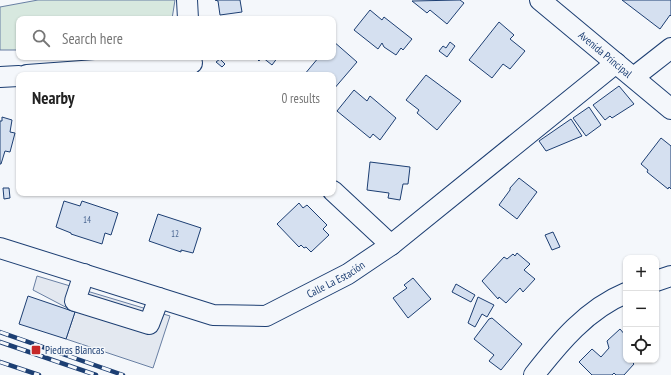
<!DOCTYPE html>
<meta charset="utf-8">
<style>
body{margin:0;font-family:"PT Sans Narrow",sans-serif;background:#f6f6f6;color:#222}
.controls{position:absolute;right:12px;bottom:12px;display:grid;overflow:hidden;border-radius:8px;box-shadow:0 1px 3px #0004}
.controls button{width:36px;height:36px;display:grid;place-items:center;padding:0;border:0;border-bottom:1px solid #e0e0e0;background:#fff;color:#222;font:20px sans-serif}
.list{margin:0;padding:0;list-style:none}
h2{display:flex;justify-content:space-between;align-items:center;height:52px;margin:0;padding:0 16px;font-size:17px}
h2 small{font-size:13px;font-weight:400;color:#767676}
.icon{flex:none;width:22px;height:22px;fill:none;stroke:currentColor;stroke-width:2;stroke-linecap:round;stroke-linejoin:round}
.map{position:relative;flex:none;width:671px;height:375px;overflow:hidden}
.search{position:absolute;background:#fff;box-shadow:0 1px 3px #0004;left:16px;top:16px;width:320px;height:44px;display:flex;align-items:center;gap:10px;box-sizing:border-box;padding:0 14px;border-radius:8px;color:#767676;font-size:15px}
.panel{position:absolute;background:#fff;box-shadow:0 1px 3px #0004;left:16px;top:72px;width:320px;height:124px;border-radius:8px}
.map>svg:first-child{display:block}
.green{fill:#d7e8df;stroke:#687fa3}
.parking{fill:#e3e8f0;stroke:#687fa3}
.building{fill:#d5e0f0;stroke:#1d3f73}
.lines{fill:none;stroke-linecap:round;stroke-linejoin:round}
.minor-casing{stroke:#1d3f73;stroke-width:22}
.minor{stroke:#f4f7fb;stroke-width:20}
.rail-casing{stroke:#1d3f73;stroke-width:4.5}
.rail{stroke:#f4f7fb;stroke-width:3;stroke-dasharray:9;stroke-linecap:butt}
.poi-dot{fill:#c62828;stroke:#f4f7fb;stroke-width:1.5}
.labels{text-anchor:middle;stroke-width:3;stroke-linejoin:round;paint-order:stroke}
.number-label{font-size:9px;fill:#4b6792}
.street-label{font-size:11px;fill:#1d3f73;stroke:#f4f7fb}
.poi-label{font-size:11px;fill:#1d3f73;stroke:#f4f7fb;text-anchor:start}
</style>
<div class="map">
<svg width="671" height="375" viewBox="0 0 671 375">
<rect width="100%" height="100%" fill="#f4f7fb"/>
<!-- green -->
<path class="green" d="M38 0H175L172 19H19V50H0V7Z"/>
<!-- parking -->
<path class="parking" d="M37 276 170 316 153 368 66 339 75 312 33 290Z"/>
<!-- building -->
<path class="building" d="M215 0H240L242 12 220 15 218 1Z
M460 0 464 3 447 24 430 10 427 13 412 1Z
M622 0H671V16L670 15 660 29Z
M370 10 382 20 384 17 412 39 403 50 401 48 396 55 384 47 382 43 378 49 354 30Z
M499 22 514 35 510 39 525 51 510 69 503 64 492 78 469 60Z
M333 41 357 62 333 90V75H304L319 57H333Z
M450 42 455 46 447 57 439 51 443 46 446 48Z
M255 57H278L272 65 262 57 259 61Z
M220 59 225 64 222 67 216 62Z
M426 75 461 101 437 130 417 113 419 110 406 100Z
M619 86 634 104 612 118 610 116 605 120 593 105Z
M354 90 367 101 370 96 396 118 380 140 373 134 370 138 337 111Z
M589 107 601 125 586 136 573 118Z
M2 117 12 120 10 132 15 133 10 152 5 151 1 164H0V121H2Z
M571 119 582 136 546 151 539 141Z
M661 138 671 146V189L669 187 668 189 647 172 648 170 641 164Z
M370 162 410 167 408 184H403L400 200 388 198 389 193 367 190Z
M519 178 537 192 517 219 499 205 510 190V188Z
M3 188H9L10 198 4 199Z
M64 201 80 206 82 201 118 213 111 235 105 233 102 244 71 234V233L56 227Z
M299 203 303 208 307 205 327 225 323 229 329 235 311 252 306 247 304 248 301 245 299 247 277 224Z
M158 214 201 228 193 253 181 250V252L149 241Z
M553 232 560 247 552 250 545 235Z
M517 253 530 264 524 270 535 279 523 292 520 288 506 303 499 297 498 299 482 281 504 257 507 259 513 254 515 256Z
M413 278 431 299 408 318 393 298 407 288 404 285Z
M456 284 475 295 471 302 452 292Z
M28 296 75 312 66 339 19 324Z
M478 297 494 305 487 317 482 314 475 327 468 323Z
M492 318 522 344 501 370 489 361 494 355 474 339 489 319Z
M620 329 626 336V360H630L634 364 624 375H616L614 373 612 375H592L579 362 592 349 601 357 609 348 607 341Z"/>
<g class="lines">
<defs>
<g id="minor">
<path d="M187 0 188 19"/>
<path id="s1" d="M540 0 671 109"/>
<path d="M27 75 192 63"/>
<path d="M0 77 19 76"/>
<path d="M634 77 671 48"/>
<path d="M333 191 391 245"/>
<path id="s2" d="M0 248 213 315 266 316 348 274 391 245 616 63"/>
<path d="M84 274 75 301 149 324 159 298"/>
<path d="M656 281 671 276"/>
<path d="M534 375C559 343 587 309 626 293"/>
</g>
</defs>
<!-- minor casing -->
<use href="#minor" class="minor-casing"/>
<!-- minor -->
<use href="#minor" class="minor"/>
<defs>
<path id="rail" d="M0 332 123 375
M0 342 96 375
M0 362 39 375"/>
</defs>
<!-- rail casing -->
<use href="#rail" class="rail-casing"/>
<!-- rail -->
<use href="#rail" class="rail"/>
</g>
<!-- markers -->
<rect class="poi-dot" x="31" y="345" width="10" height="10" rx="2"/>
<g class="labels">
<!-- number labels -->
<g class="number-label">
<text x="87" y="223">14</text>
<text x="175" y="237">12</text>
</g>
<!-- street labels -->
<g class="street-label">
<text dy="4" stroke="none"><textPath href="#s1" startOffset="85">Avenida Principal</textPath></text>
<text dy="4" stroke="none"><textPath href="#s2" startOffset="355">Calle La Estación</textPath></text>
</g>
<!-- poi labels -->
<g class="poi-label">
<text x="45" y="354">Piedras Blancas</text>
</g>
</g>
</svg>
<div class="controls">
<button>+</button>
<button>−</button>
<button><svg class="icon" aria-label="locate" viewBox="0 0 24 24"><circle cx="12" cy="12" r="6"/><path d="M12 2v4M12 18v4M2 12h4M18 12h4"/></svg></button>
</div>
<div class="search"><svg class="icon" aria-label="search" viewBox="0 0 24 24"><circle cx="10" cy="10" r="6"/><path d="M15 15l6 6"/></svg>Search here</div>
<section class="panel">
<h2>Nearby<small>0 results</small></h2>
<ul class="list">
</ul>
</section>
</div>
